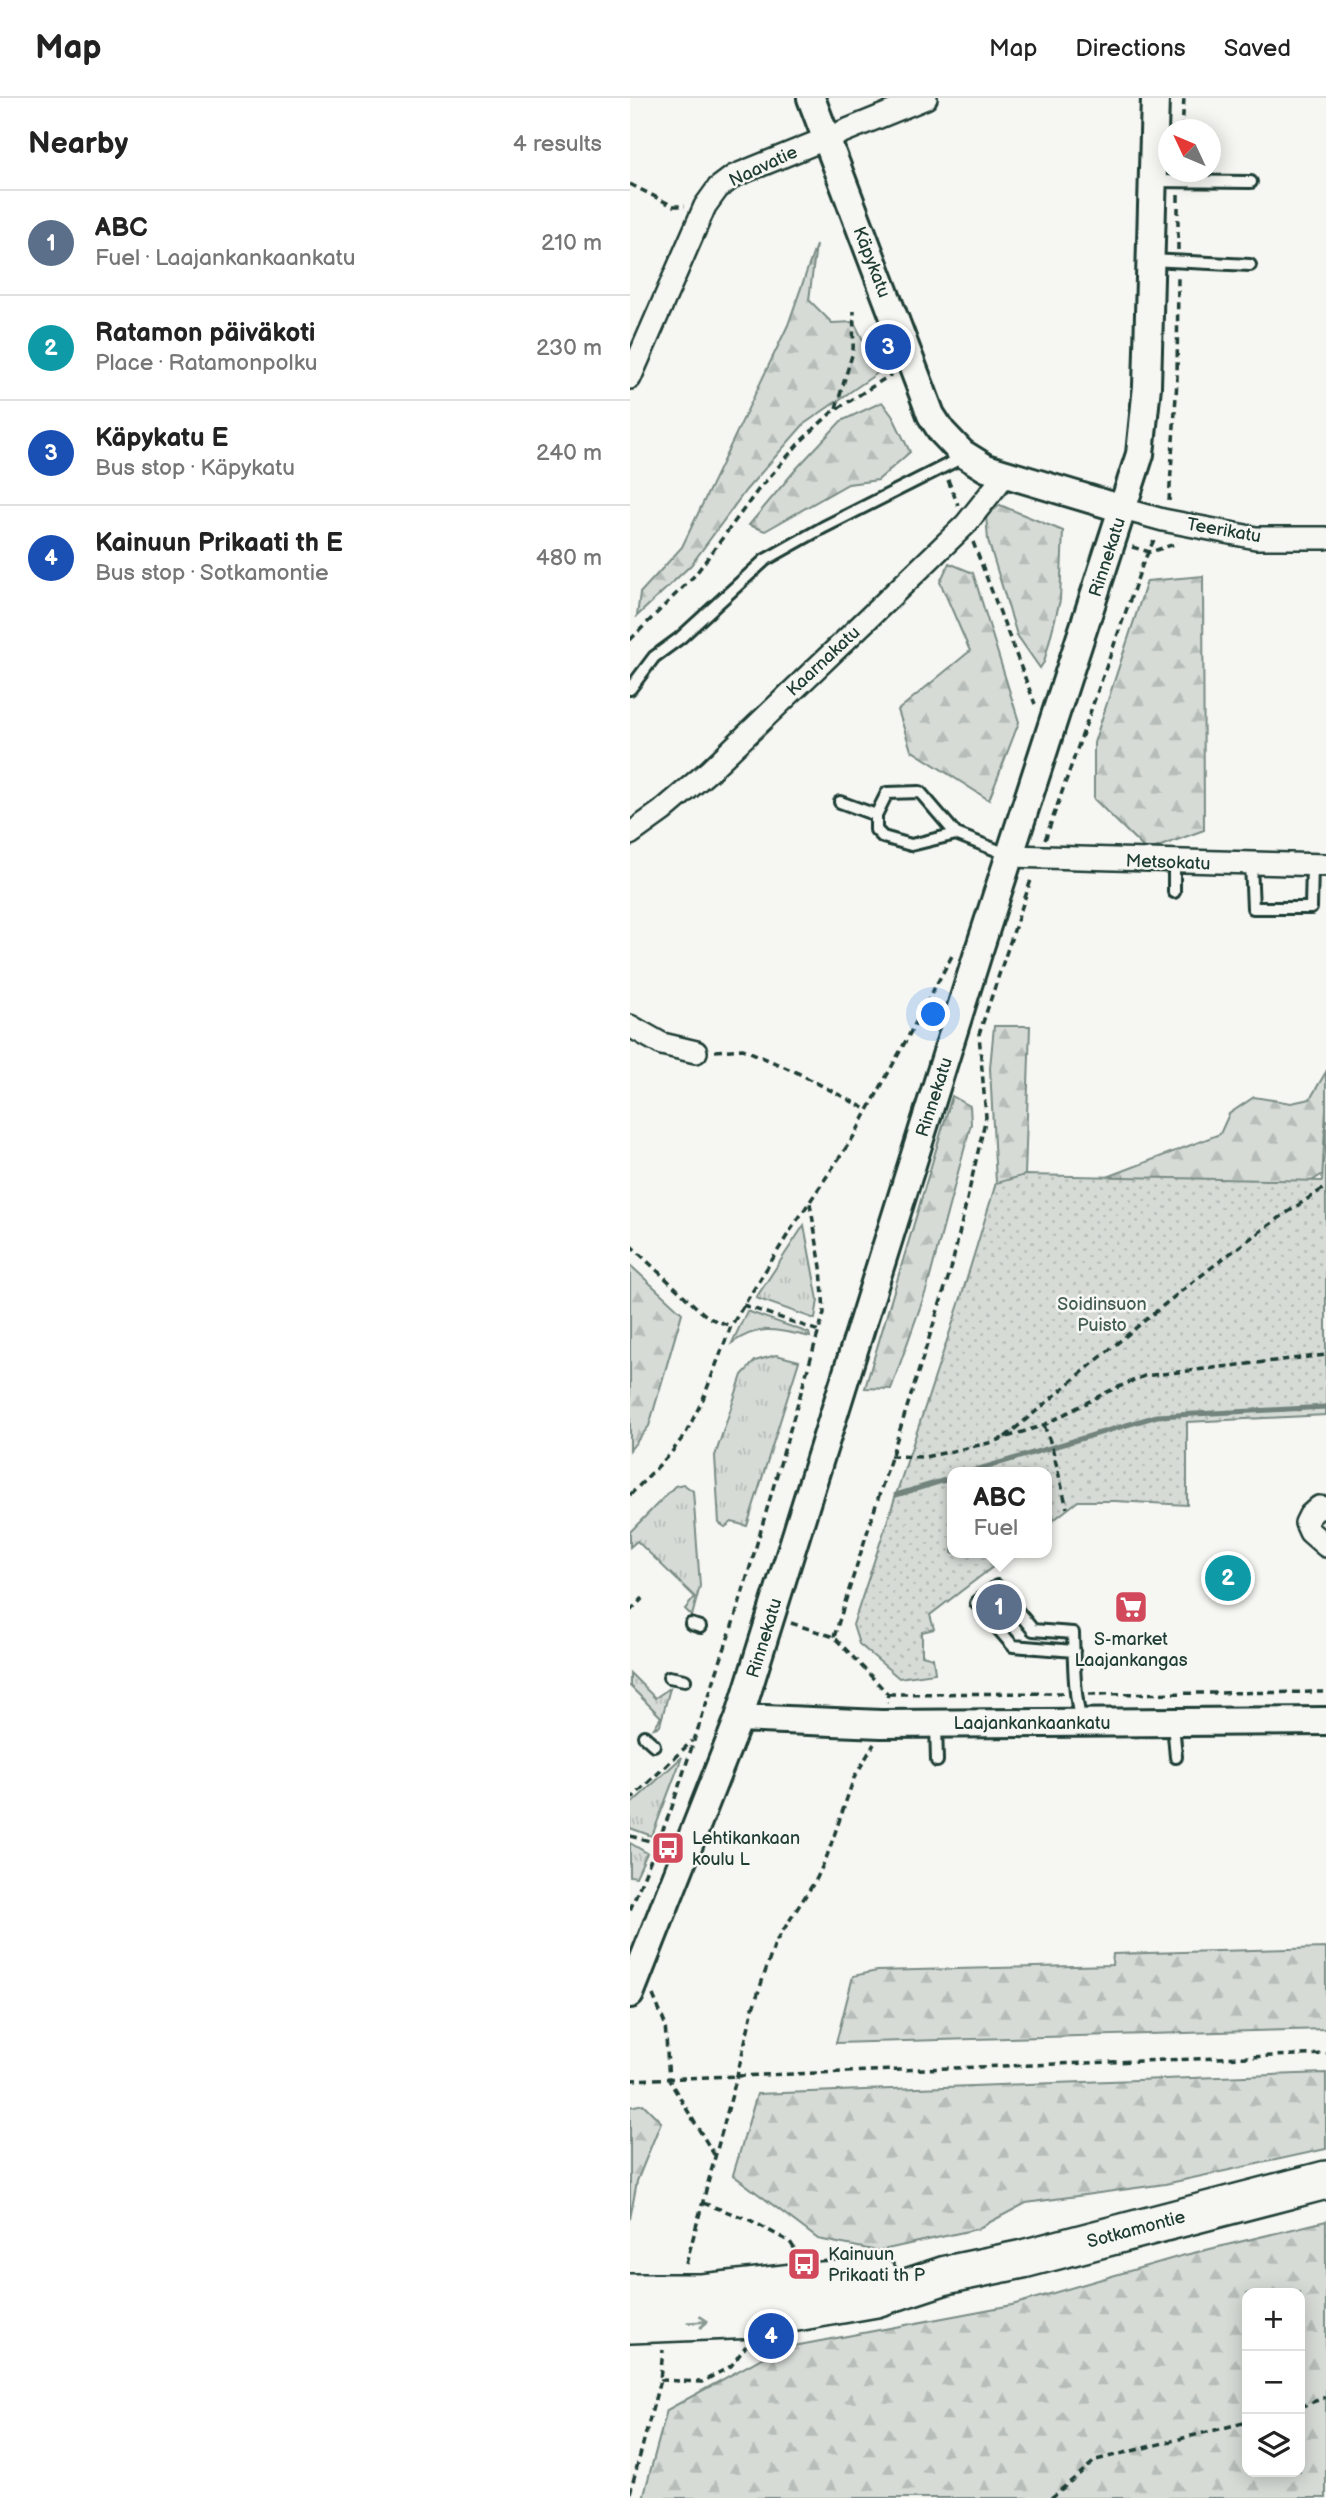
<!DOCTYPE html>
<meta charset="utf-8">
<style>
body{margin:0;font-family:"Balsamiq Sans",sans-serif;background:#f6f6f6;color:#222}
.controls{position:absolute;right:21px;bottom:21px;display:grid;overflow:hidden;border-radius:14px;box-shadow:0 4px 18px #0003}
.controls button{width:63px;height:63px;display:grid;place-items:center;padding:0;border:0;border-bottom:2px solid #e0e0e0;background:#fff;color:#222;font:35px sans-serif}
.compass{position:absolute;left:528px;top:21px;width:63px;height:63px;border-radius:50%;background:#fff;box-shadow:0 4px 18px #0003;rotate:314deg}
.you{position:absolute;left:304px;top:917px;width:24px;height:24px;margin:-18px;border:5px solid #fff;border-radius:50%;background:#1a73e8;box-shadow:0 0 0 10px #1a73e833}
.badge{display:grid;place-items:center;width:46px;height:46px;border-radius:50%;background:#0b8043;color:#fff;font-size:23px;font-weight:700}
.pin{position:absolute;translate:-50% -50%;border:4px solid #fff;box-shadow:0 2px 7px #0006}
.popup{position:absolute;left:317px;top:1369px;width:105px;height:91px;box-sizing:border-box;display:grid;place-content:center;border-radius:14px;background:#fff;filter:drop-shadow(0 2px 5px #0005);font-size:23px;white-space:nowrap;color:#767676}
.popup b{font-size:26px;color:#222}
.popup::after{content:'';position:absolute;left:50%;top:100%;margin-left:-14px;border:14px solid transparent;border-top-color:#fff}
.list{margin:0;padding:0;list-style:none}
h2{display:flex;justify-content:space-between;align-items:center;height:91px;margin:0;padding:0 28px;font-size:30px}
h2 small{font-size:23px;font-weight:400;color:#767676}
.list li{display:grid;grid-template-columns:46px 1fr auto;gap:21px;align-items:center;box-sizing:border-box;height:105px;padding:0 28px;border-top:2px solid #e0e0e0}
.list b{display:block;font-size:26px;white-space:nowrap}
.list p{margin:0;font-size:23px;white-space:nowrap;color:#767676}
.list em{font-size:23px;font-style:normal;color:#767676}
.icon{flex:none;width:38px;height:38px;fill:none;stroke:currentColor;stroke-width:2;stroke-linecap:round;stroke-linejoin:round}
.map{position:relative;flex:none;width:696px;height:2400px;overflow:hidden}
header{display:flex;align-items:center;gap:42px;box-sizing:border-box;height:98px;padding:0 35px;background:#fff;border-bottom:2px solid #e0e0e0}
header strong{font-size:33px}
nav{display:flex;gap:38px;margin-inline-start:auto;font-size:24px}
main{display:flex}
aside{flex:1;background:#fff}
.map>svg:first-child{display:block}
.grass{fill:url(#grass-tufts);stroke:#7a8c85;stroke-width:2}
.forest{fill:url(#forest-firs);stroke:#7a8c85;stroke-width:2;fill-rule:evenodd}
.park{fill:url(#park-dots);stroke:#7a8c85;stroke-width:2}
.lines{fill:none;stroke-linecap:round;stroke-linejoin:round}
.stream{stroke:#72847d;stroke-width:5}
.service-casing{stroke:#1f3d34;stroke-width:16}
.minor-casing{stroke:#1f3d34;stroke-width:26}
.tertiary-casing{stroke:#1f3d34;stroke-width:32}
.trunk-casing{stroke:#1f3d34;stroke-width:42}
.path{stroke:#1f3d34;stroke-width:3.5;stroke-dasharray:7 5;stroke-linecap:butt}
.service{stroke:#f6f6f2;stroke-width:10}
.minor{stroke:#f6f6f2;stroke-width:21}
.tertiary{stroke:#f6f6f2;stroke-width:26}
.trunk{stroke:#f6f6f2;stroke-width:37}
.oneway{stroke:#8a9a93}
.labels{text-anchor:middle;stroke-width:5;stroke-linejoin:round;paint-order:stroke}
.street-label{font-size:18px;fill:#1f3d34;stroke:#f6f6f2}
.park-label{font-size:18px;fill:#445d54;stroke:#f6f6f2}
.poi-label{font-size:18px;fill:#1f3d34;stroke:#f6f6f2;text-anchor:start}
</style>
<header>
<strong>Map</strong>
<nav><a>Map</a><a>Directions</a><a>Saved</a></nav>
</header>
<main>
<aside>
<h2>Nearby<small>4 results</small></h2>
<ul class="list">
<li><span class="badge" style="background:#5c6f8a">1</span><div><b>ABC</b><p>Fuel · Laajankankaankatu</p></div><em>210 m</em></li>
<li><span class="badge" style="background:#0f9aa8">2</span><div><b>Ratamon päiväkoti</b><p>Place · Ratamonpolku</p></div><em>230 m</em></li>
<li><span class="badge" style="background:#1a4fb4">3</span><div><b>Käpykatu E</b><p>Bus stop · Käpykatu</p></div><em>240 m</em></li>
<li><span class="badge" style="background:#1a4fb4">4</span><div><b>Kainuun Prikaati th E</b><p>Bus stop · Sotkamontie</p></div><em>480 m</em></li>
</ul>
</aside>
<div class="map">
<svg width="696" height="2400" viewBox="0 0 696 2400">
<defs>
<pattern id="grass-tufts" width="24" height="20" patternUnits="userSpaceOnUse" patternTransform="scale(1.75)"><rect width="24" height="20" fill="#d6dbd6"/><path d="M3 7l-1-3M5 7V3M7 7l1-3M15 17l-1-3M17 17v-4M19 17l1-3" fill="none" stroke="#b7bdb8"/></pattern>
<pattern id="forest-firs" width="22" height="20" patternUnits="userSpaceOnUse" patternTransform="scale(1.75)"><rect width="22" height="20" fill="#d6dbd6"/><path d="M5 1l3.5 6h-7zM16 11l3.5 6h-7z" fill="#b7bdb8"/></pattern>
<pattern id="park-dots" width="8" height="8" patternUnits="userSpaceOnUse" patternTransform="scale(1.75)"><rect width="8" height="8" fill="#d6dbd6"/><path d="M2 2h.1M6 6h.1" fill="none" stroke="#b7bdb8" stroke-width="1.8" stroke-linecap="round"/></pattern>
</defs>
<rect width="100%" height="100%" fill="#f6f6f2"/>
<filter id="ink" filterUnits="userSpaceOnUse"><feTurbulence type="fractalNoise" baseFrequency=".0143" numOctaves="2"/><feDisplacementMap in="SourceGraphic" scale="14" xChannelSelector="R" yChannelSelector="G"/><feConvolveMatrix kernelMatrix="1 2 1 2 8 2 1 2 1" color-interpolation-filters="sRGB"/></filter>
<g filter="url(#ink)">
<!-- grass -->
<path class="grass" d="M174 1127 188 1202 185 1221 126 1200Z
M117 1213 179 1235 180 1239C148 1232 131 1225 102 1245Z
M146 1257 169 1263 117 1428 102 1424 95 1429 89 1425 85 1358 112 1277 125 1263Z
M53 1386 63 1393 70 1488 62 1518 55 1511 65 1499 7 1443 0 1449V1434L45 1388Z
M0 1575 25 1600 40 1590 30 1627 27 1629 24 1630 31 1619 0 1588Z
M52 1659 22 1738 0 1730V1707Z
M0 1745 17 1755 6 1779 0 1778Z"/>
<!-- forest -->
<path class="forest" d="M186 147 179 202 202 225 224 224 249 274 174 326 116 392 61 467 7 518 10 495 52 449 158 227Z
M252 304 263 319 280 354 248 382 218 386 135 433 119 427 167 370 211 323Z
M370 407 433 433 430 502 414 564 410 570 387 537 358 442 356 418Z
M319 465 343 475 389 624 359 702 281 652 268 612 340 553 310 484Z
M573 478 574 732 517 753 464 701V645L517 483Z
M364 928H400L395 1077 459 1086 590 1036 599 1016 624 999 661 1005 680 1001 696 974V1074L586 1143 352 1138 366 1085 360 970Z
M322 998 340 1008 341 1026 297 1190 261 1291 235 1290Z
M0 1167 52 1215 19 1328 0 1352Z
M696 1850V1931L206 1945 223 1878 247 1873 482 1867 483 1856Z
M696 1975V2051L535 2086 396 2105 347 2131 248 2153 188 2141 103 2077 127 1996Z
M13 2006 31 2024 7 2083 0 2121V2009Z
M696 2123V2400H13L37 2312 148 2251 382 2207 551 2158ZM617 2195H670V2374H617Z"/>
<!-- park -->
<path class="park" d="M696 1011V1317L557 1324V1407L485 1403H448L416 1428V1374H322V1455H381L300 1517 304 1531 292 1534V1557L303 1560 305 1575 269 1580 229 1546 223 1527 329 1206 366 1085 395 1077 692 1083Z"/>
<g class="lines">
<!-- stream -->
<path class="stream" d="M339 1374 527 1318 696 1309
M266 1397 322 1380"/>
<defs>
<path id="service" d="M523 83 621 84
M520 162 620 167
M0 591 24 559 50 540 135 462 194 429 335 358
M210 704 246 717V732L253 739 281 747 326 736 379 757
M246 717 257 695 290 694 326 736
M621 766 623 810H681L682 767
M544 794V764
M61 1526 70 1529
M444 1553 383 1548 346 1505 367 1488 403 1532 443 1535C444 1566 444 1595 451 1625
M39 1579 55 1582
M543 1625 546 1659
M306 1626 307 1663
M14 1638 24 1647"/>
<path id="minor" d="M0 280 75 108 88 90 104 78 296 0
M493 411 533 422 626 440H696
M0 736 32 713 79 673 249 510 336 426 375 377
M380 758 696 767
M0 928 32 946 66 954
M696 1410 689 1409 680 1417 676 1425 680 1434 696 1448"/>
<path id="tertiary" d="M181 0 301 317 312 334 332 355 356 370 493 411
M109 1620 251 1626 696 1623
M0 1896 109 1620 349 852 510 356 517 288 525 0"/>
<path id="trunk" d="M0 2195H72L164 2185 249 2179
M0 2226 126 2221 246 2200 316 2177 393 2161 696 2082"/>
</defs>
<!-- service casing -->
<use href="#service" class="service-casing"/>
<!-- minor casing -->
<use href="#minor" class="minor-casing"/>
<!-- tertiary casing -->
<use href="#tertiary" class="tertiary-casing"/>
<!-- trunk casing -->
<use href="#trunk" class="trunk-casing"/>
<!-- path -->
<path class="path" d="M552 32 554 0
M0 86 43 108H55
M548 152V97
M206 310 223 254 224 213
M318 382 328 407
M539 403 547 283 548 177
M343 444 405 606
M502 449 520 454 548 445
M0 542 65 477 128 392 170 344 201 315 262 276
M415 742 513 465 525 440
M85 953 113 951 166 974 238 1012
M0 1147 67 1210 79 1220 101 1228
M113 1207 189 1233
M414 1327 422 1349 437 1410
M375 1339C479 1253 582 1161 696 1089
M260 1358 295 1359 359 1345 414 1327 477 1294 514 1278 696 1257
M0 1397 41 1355 56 1335 73 1301 101 1228 160 1133 224 1038 323 856
M0 1513 13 1500
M161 1525 204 1539 258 1596 256 1605
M204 1539 321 1171 356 1019 349 936 402 779
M258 1596 434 1595
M459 1596 696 1594
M0 1702 62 1643
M0 1738 28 1745
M0 1812 41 1712 109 1507 194 1215 191 1169 180 1105
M23 1897 35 1926 39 1982 85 2058
M0 1982 696 1956
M73 2105 120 2122 160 2144 170 2159
M56 2166 107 1978 123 1910 145 1845 187 1780 197 1758 224 1680 244 1646
M30 2282 72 2284 101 2268 116 2248
M670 2309 696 2299
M0 2395 30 2282 33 2252
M421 2400 466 2362 617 2324"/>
<!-- service -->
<use href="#service" class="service"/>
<!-- minor -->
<use href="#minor" class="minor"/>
<!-- tertiary -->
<use href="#tertiary" class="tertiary"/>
<!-- trunk -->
<use href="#trunk" class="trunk"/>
</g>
<!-- one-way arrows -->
<defs><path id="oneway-shaft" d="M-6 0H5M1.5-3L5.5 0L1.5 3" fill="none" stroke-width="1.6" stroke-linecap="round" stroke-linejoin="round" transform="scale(1.75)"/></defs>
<use class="oneway" href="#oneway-shaft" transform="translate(68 2224) rotate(-3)"/>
</g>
<!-- icons -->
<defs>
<symbol id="supermarket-square" viewBox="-11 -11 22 22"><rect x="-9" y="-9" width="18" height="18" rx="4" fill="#d1495b" stroke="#f6f6f2"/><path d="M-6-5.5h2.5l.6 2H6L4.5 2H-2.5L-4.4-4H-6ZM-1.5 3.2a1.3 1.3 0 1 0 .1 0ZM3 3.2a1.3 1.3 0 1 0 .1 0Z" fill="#fff"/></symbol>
<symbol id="bus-square" viewBox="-11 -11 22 22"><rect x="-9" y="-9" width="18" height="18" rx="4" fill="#d1495b" stroke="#f6f6f2"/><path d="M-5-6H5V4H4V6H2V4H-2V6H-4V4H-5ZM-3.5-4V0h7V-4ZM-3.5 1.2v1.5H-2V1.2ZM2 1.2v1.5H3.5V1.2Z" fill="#fff"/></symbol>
</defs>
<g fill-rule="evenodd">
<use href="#supermarket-square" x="482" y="1490" width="38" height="38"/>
<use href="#bus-square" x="19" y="1731" width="38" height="38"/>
<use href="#bus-square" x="155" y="2147" width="38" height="38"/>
</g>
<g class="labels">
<!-- street labels -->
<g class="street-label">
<text transform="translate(133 68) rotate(-25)" y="6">Naavatie</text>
<text transform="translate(242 164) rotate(69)" y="6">Käpykatu</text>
<text transform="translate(594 432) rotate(10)" y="6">Teerikatu</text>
<text transform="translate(477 459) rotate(-72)" y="6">Rinnekatu</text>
<text transform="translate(193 563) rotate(-43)" y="6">Kaarnakatu</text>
<text transform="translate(538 764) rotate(2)" y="6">Metsokatu</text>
<text transform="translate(304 999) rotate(-72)" y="6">Rinnekatu</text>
<text transform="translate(134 1540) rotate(-73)" y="6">Rinnekatu</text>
<text x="402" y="1631">Laajankankaankatu</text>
<text transform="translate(506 2131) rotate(-15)" y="6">Sotkamontie</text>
</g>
<!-- park labels -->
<g class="park-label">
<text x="472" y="1212">Soidinsuon<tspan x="472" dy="21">Puisto</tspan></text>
</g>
<!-- poi labels -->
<g class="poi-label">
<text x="501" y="1547" text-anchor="middle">S-market<tspan x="501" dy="21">Laajankangas</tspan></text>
<text x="62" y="1746">Lehtikankaan<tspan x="62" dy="21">koulu L</tspan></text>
<text x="198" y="2162">Kainuun<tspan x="198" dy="21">Prikaati th P</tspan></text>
</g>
</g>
</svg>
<div class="controls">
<button>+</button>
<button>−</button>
<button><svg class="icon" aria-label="layers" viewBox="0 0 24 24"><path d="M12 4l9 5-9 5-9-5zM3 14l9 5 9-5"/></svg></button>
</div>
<svg class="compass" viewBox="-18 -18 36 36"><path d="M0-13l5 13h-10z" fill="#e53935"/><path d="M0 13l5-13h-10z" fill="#767676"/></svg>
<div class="you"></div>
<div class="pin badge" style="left:369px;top:1509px;background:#5c6f8a">1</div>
<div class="popup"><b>ABC</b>Fuel</div>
<div class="pin badge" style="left:598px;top:1480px;background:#0f9aa8">2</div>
<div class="pin badge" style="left:258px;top:249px;background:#1a4fb4">3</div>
<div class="pin badge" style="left:141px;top:2238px;background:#1a4fb4">4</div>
</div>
</main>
